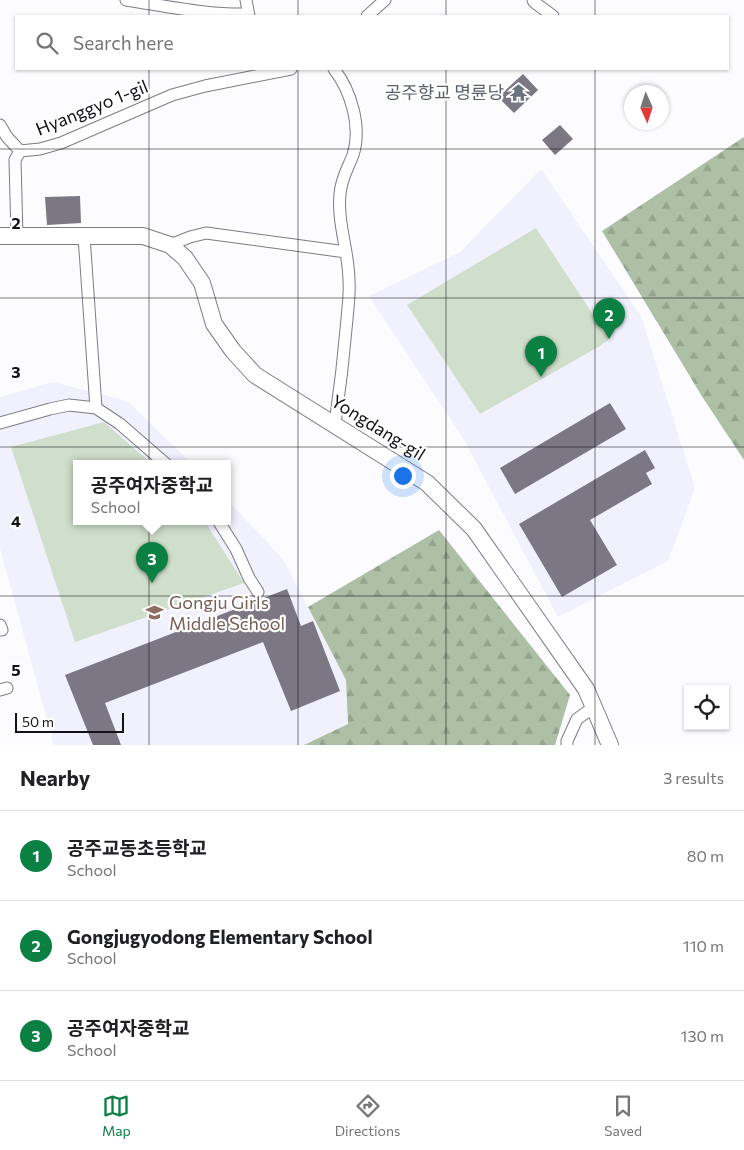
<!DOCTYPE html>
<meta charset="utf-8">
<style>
body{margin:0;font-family:Commissioner,"Noto Sans KR",sans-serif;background:#f2f2f2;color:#202124}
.controls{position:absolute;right:15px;bottom:15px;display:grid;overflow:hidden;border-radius:0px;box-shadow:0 1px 4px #0004}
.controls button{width:45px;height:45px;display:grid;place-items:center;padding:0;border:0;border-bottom:1px solid #e0e0e0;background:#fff;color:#202124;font:25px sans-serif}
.compass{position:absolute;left:624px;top:85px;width:45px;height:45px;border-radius:50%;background:#fff;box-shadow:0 1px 4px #0004;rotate:177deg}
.scale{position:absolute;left:15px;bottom:12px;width:109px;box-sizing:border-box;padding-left:5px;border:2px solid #141216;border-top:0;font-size:14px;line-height:18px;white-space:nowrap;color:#141216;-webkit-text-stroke:4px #fff;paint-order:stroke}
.you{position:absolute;left:402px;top:475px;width:18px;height:18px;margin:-12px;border:4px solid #fff;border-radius:50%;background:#1a73e8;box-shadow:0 0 0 8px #1a73e833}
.badge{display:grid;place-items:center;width:32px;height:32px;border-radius:50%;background:#0b8043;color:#fff;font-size:16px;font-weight:700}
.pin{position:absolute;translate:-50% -41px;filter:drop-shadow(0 1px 2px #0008)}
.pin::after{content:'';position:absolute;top:26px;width:18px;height:15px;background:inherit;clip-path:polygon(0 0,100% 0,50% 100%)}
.popup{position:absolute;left:73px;top:460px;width:158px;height:65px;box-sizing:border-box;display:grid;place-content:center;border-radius:0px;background:#fff;filter:drop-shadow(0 1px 4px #0005);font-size:16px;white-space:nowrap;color:#757577}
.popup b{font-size:19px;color:#202124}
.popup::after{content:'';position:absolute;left:50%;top:100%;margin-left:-10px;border:10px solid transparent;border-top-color:#fff}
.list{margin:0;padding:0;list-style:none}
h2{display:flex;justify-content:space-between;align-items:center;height:65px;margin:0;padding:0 20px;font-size:21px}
h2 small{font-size:16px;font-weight:400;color:#757577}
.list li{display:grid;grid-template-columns:32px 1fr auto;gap:15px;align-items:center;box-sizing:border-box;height:90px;padding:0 20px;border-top:1px solid #e0e0e0}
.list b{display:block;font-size:19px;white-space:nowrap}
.list p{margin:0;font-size:16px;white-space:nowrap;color:#757577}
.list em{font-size:16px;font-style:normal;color:#757577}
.icon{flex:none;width:28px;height:28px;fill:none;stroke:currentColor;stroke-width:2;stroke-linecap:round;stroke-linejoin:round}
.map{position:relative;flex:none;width:744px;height:745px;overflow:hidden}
.search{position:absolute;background:#fff;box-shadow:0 1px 4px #0004;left:15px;right:15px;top:15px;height:55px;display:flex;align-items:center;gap:12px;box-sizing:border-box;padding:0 18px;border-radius:0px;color:#757577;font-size:19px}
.sheet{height:335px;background:#fff}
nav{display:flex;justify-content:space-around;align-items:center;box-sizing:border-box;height:70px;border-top:1px solid #e0e0e0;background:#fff;font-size:14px;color:#757577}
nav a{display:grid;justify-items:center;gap:2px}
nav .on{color:#0b8043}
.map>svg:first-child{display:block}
.education{fill:#f1f0fd}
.green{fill:#d0dfcb}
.forest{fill:url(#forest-firs)}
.building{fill:#7b7783}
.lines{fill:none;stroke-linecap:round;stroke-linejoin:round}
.street-casing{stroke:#7f7b86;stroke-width:13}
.secondary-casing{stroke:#7f7b86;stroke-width:18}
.street{stroke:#fff;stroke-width:11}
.secondary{stroke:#fff;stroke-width:16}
.grid{fill:none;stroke:#141216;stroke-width:1;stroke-opacity:0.55}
.labels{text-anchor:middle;stroke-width:4.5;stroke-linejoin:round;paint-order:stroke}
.worship-label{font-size:18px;fill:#5b616d;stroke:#fff;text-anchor:end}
.street-label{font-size:18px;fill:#141216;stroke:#fff}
.education-label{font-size:18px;fill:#785e54;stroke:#fff;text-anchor:start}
.grid-label{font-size:16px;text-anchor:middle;font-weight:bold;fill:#141216;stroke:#fff;stroke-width:4.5;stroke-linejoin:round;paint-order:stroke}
</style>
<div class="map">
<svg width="744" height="745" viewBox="0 0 744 745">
<defs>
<pattern id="forest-firs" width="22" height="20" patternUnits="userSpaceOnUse" patternTransform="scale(1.25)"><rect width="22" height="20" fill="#adc0a5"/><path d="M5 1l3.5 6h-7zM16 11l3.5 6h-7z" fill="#94a48d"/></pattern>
</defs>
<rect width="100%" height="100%" fill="#fcfbfe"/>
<!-- education -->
<path class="education" d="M541 169 641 316 695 488 668 561 558 617 463 438 369 296 460 252Z
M53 382 127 401 192 464H77V522H227V500L283 559 346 680 348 724 304 745H54L0 548V397Z"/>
<!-- green -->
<path class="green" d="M536 228 609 339 600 346 480 414 407 305Z
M104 422 152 464H77V522H205L244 583 75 642 11 447Z"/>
<!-- forest -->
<path class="forest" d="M744 137V460L703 398 602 231Z
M439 530 570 695 555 745H304L348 724 346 680 308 607Z"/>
<!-- building -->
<path class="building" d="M523 74 538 90 514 113 498 97Z
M560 125 573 139 555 155 542 140Z
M80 196 81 223 47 225 45 197Z
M610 403 626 429 515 494 500 468Z
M645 450 655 468 646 473 652 484 590 520 617 565 562 597 519 524Z
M287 589 301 626 313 621 340 691 291 711 263 642 105 703 121 745H93L65 675Z"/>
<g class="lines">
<defs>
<path id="street" d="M126 0C166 6 207 15 248 14
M246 0 249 16
M533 0 534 2 553 16
M367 16 385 0
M334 69C351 91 362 127 353 155 348 168 341 179 340 194 337 223 349 252 349 281 350 293 348 306 347 319 344 354 340 389 335 424
M0 125 7 137 20 151
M20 151 40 149 61 143 172 95 205 86 291 69
M17 236 15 160 20 151
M84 236 96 408
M170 245 190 237 206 233 346 252
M0 423 50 409 69 405 96 408 120 424 166 464
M219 522 236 549 249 578 258 592
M0 625 2 630H0
M0 690 7 688
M567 745V741L577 719 594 707"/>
<path id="secondary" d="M0 236H143L170 245 185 258 202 283 214 324 233 351 255 375 427 483 474 529 586 689 610 745"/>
</defs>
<!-- street casing -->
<use href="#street" class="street-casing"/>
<!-- secondary casing -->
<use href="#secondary" class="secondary-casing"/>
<!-- street -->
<use href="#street" class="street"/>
<!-- secondary -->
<use href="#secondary" class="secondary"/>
</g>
<!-- grid -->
<path class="grid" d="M149 0V16M298 0V16M446 0V16M595 0V16M149 69V745M298 69V745M446 69V745M595 69V745M0 149H744M0 298H744M0 447H744M0 596H744"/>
<!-- icons -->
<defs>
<symbol id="temple-bare" viewBox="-9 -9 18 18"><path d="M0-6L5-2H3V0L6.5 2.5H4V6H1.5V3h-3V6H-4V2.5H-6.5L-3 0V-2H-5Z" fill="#6b7280" stroke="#fff" stroke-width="2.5" paint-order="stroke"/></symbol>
<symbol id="school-bare" viewBox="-9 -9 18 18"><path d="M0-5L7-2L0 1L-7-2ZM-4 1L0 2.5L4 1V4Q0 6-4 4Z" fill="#8d6e63" stroke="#fff" stroke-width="2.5" paint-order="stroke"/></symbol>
</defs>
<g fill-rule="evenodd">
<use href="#temple-bare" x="506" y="80" width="25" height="25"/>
<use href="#school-bare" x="142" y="600" width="25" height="25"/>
</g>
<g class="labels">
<!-- worship labels -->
<g class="worship-label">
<text x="504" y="99">공주향교 명륜당</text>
</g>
<!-- street labels -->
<g class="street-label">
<text transform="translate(92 108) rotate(-22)" y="6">Hyanggyo 1-gil</text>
<text transform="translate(378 428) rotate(32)" y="6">Yongdang-gil</text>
</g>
<!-- education labels -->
<g class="education-label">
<text x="169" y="609">Gongju Girls<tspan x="169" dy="21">Middle School</tspan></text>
</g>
</g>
<g class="grid-label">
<text x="16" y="229">2</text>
<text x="16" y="378">3</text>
<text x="16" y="527">4</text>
<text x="16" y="676">5</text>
</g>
</svg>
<div class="controls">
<button><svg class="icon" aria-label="locate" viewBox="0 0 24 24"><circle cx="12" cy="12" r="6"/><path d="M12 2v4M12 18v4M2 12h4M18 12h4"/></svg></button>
</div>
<svg class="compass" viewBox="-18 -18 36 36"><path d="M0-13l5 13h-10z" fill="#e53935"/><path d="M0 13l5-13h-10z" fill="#757577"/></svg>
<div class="scale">50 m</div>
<div class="you"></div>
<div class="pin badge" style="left:541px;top:377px">1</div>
<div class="pin badge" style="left:609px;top:339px">2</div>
<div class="pin badge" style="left:152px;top:583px">3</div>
<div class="popup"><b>공주여자중학교</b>School</div>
<div class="search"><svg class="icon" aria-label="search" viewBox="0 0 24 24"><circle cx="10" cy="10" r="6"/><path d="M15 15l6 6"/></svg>Search here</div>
</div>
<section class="sheet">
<h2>Nearby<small>3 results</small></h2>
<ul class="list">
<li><span class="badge">1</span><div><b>공주교동초등학교</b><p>School</p></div><em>80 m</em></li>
<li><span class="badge">2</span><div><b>Gongjugyodong Elementary School</b><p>School</p></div><em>110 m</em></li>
<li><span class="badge">3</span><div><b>공주여자중학교</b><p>School</p></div><em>130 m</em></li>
</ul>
</section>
<nav>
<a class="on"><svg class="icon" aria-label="map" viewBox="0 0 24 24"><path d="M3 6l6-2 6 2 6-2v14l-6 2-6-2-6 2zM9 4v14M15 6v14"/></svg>Map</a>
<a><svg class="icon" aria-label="directions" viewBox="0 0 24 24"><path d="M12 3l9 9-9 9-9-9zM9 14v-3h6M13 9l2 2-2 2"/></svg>Directions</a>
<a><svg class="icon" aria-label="saved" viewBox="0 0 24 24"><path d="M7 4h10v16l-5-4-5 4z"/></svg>Saved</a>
</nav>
